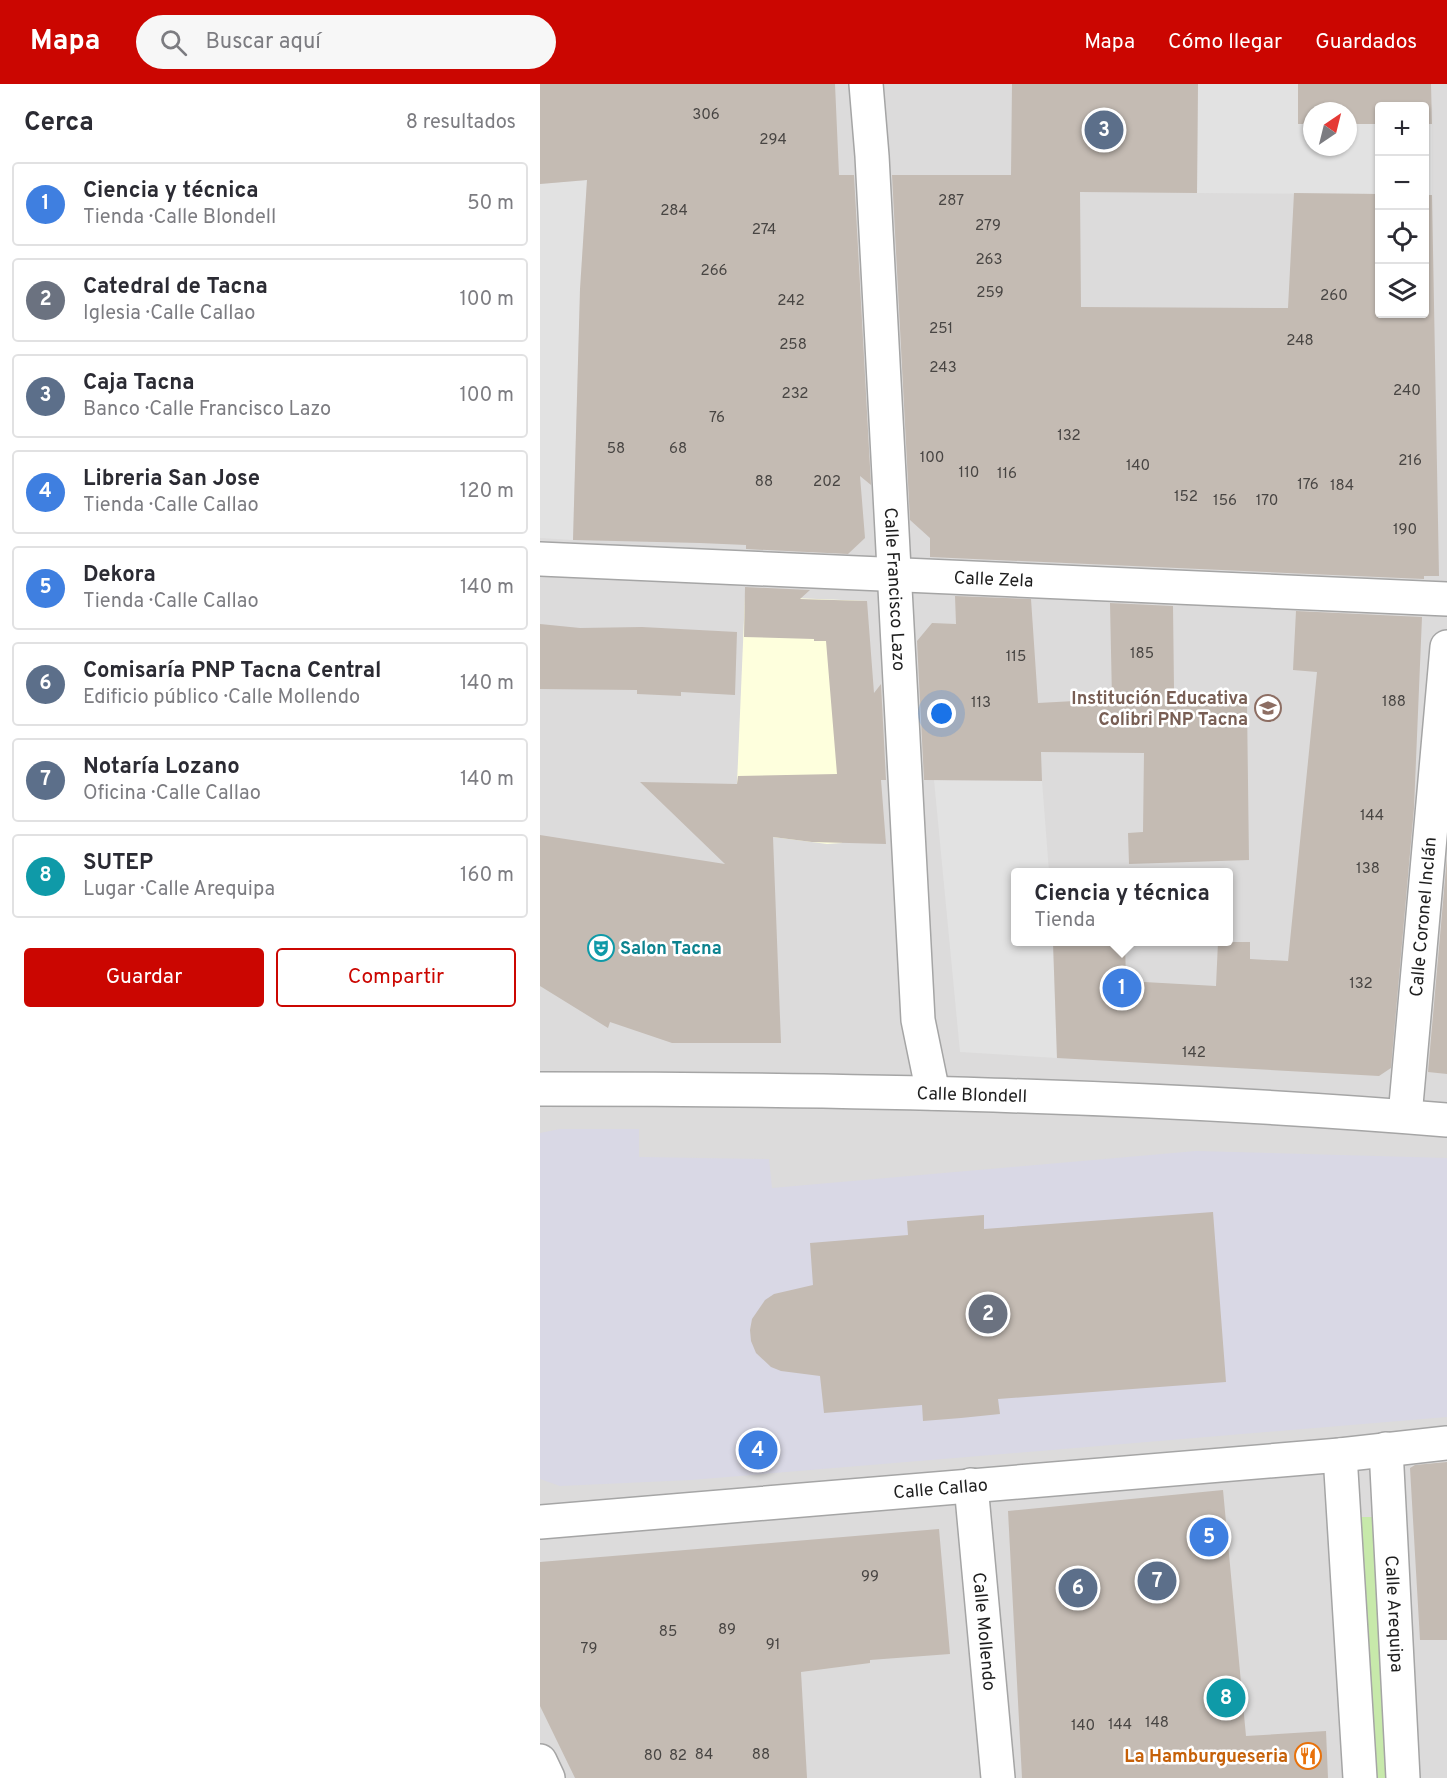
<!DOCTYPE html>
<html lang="es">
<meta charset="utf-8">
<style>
body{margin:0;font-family:Overpass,sans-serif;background:#f7f7f7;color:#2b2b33}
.controls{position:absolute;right:18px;top:18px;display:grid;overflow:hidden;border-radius:6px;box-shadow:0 2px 4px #0004}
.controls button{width:54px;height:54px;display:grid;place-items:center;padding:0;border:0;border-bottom:2px solid #e1e1e2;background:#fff;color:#2b2b33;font:30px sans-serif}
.compass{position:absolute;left:763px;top:18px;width:54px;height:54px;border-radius:50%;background:#fff;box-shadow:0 2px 4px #0004;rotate:35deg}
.you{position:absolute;left:402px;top:630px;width:21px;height:21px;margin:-15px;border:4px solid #fff;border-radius:50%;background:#1a73e8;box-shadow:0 0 0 9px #1a73e833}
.badge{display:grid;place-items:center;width:39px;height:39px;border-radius:50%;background:#cb0601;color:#fff;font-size:20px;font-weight:700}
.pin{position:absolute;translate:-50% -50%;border:3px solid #fff;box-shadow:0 2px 6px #0006}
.popup{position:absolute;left:471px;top:784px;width:222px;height:78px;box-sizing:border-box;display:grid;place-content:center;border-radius:6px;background:#fff;filter:drop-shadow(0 2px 4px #0005);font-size:20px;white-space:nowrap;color:#7c7c81}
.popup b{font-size:22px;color:#2b2b33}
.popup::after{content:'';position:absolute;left:50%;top:100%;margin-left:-12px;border:12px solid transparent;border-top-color:#fff}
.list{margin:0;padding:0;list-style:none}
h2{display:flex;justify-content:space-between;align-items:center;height:78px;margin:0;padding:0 24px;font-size:26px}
h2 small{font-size:20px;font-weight:400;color:#7c7c81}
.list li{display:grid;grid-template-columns:39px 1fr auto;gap:18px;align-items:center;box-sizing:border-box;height:84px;margin:0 12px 12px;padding:0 12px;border:2px solid #e1e1e2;border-radius:6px}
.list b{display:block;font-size:22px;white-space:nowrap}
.list p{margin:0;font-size:20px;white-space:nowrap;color:#7c7c81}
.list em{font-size:20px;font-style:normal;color:#7c7c81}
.actions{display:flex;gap:12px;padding:18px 24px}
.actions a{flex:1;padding:14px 0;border:2px solid #cb0601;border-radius:6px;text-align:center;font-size:21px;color:#cb0601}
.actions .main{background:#cb0601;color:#fff}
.icon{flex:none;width:33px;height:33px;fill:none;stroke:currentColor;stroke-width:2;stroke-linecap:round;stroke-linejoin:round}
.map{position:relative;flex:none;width:907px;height:1694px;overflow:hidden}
header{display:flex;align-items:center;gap:36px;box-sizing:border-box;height:84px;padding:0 30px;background:#cb0601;color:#fff}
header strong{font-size:28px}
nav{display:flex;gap:33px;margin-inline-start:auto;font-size:21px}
.search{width:420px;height:54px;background:#f7f7f7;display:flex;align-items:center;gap:15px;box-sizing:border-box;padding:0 21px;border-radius:33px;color:#7c7c81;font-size:22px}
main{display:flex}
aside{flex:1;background:#fff}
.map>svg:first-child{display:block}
.residential{fill:#dcdbdb;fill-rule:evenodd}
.education{fill:#feffdd}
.grass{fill:#c7e9aa}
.parking{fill:#e2e2e2}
.plaza{fill:#d9d8e5}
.building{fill:#c4bbb3}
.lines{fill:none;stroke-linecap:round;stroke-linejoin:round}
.street-casing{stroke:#a5a5a5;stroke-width:36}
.street{stroke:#fff;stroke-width:33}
.labels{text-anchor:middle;stroke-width:5;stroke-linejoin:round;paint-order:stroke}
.number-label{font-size:15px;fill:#484543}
.street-label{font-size:18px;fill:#1e1e1e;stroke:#fff}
.education-label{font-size:18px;font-weight:bold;fill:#785e54;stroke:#fff;text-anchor:end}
.culture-label{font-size:18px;font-weight:bold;fill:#0d838f;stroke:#fff;text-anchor:start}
.food-label{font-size:18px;font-weight:bold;fill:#c56008;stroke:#fff;text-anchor:end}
</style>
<header>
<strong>Mapa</strong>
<div class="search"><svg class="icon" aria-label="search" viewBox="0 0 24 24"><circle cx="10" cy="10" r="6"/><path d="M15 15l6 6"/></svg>Buscar aquí</div>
<nav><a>Mapa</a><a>Cómo llegar</a><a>Guardados</a></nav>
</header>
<main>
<aside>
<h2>Cerca<small>8 resultados</small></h2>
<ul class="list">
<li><span class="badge" style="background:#3f7fe0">1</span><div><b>Ciencia y técnica</b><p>Tienda · Calle Blondell</p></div><em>50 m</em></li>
<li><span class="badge" style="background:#6b7280">2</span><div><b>Catedral de Tacna</b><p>Iglesia · Calle Callao</p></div><em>100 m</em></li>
<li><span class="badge" style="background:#5c6f8a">3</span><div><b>Caja Tacna</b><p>Banco · Calle Francisco Lazo</p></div><em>100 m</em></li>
<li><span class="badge" style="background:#3f7fe0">4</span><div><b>Libreria San Jose</b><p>Tienda · Calle Callao</p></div><em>120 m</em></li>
<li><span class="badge" style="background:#3f7fe0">5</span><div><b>Dekora</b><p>Tienda · Calle Callao</p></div><em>140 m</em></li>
<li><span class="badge" style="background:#5c6f8a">6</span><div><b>Comisaría PNP Tacna Central</b><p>Edificio público · Calle Mollendo</p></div><em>140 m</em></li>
<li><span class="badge" style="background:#5c6f8a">7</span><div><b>Notaría Lozano</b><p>Oficina · Calle Callao</p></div><em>140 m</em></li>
<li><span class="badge" style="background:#0f9aa8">8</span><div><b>SUTEP</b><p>Lugar · Calle Arequipa</p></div><em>160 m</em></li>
</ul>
<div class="actions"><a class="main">Guardar</a><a>Compartir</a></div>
</aside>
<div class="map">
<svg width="907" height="1694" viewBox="0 0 907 1694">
<rect width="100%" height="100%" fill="#efece4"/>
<!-- residential -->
<path class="residential" d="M0 0H907V1694H0ZM840 22H884V230H840ZM772 27H808V63H772ZM476 788H688V858H476Z"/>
<!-- education -->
<path class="education" d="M205 512 327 517 302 759 287 760 233 753 197 700Z"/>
<!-- grass -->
<path class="grass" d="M820 1433H834L848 1694H833Z"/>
<!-- parking -->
<path class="parking" d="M658 0H758V40H772V63H808V40H839V110L657 109Z
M885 40H892V111H885Z
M47 96 40 216 33 456 0 454V100Z
M394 696 502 697 509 788H476V858H513L517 974 420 968Z"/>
<!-- plaza -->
<path class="plaza" d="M20 1045H99V1073L229 1075 232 1104 656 1067 907 1074V1333L151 1396 20 1402 0 1395V1049Z"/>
<!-- building -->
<path class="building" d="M0 0H295L299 91H314L331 401 320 392 325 454 308 470 206 465V461L160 459 33 456 40 205 47 96 0 100Z
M472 0H658L657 109 540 108 541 223 748 224 754 109 840 110V230H885V111H892L899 492H884V495L390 473V454L370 436 352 91H471Z
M758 0H891L892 40H885V22H840V40H808V27H772V40H758Z
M205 503 270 506 260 515 327 517 334 609 341 600 346 696H341L346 760 272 758 233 753 241 959H132L70 938 68 944 0 902V751L185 780 100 698 197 700 198 692 297 690 286 557H274V555L204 553Z
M415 512 491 515 498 619 572 615 570 519 633 522 634 605 657 620H707L709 776 589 780 588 749 603 748 604 669 501 668 502 697 384 696 377 557 392 539 416 540Z
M756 527 882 533 874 724 851 984 839 992 517 974 513 858H585L586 897 676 902 678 858H710V875L748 877 777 588 753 586Z
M0 540 40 544 102 543 197 548 195 611 141 608V612L97 610V606L0 605Z
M907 773V990L888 988Z
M673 1128 686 1298 458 1315 460 1330 421 1334 383 1337 382 1321 284 1329 280 1292 241 1287 231 1283 216 1269 211 1257 210 1246 212 1235 225 1216 234 1210 273 1201 270 1159 368 1151 367 1137 444 1131V1145Z
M907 1378V1556H880L870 1384 875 1381Z
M683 1406 706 1652 786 1647 788 1694H482L468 1427Z
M399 1445 410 1570 330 1576V1579L261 1588 267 1694H35L0 1622V1478Z"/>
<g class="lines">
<defs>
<g id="street">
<path id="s1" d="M326 0 332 72 378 936 393 1009"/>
<path id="s2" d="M0 475 907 515"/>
<path id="s3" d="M0 1005C302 1005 606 1011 907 1036"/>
<path id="s4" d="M865 1032 907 563"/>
<path id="s5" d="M846 1365 863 1694"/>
<path d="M800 1371 820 1694"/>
<path id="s6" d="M431 1401 458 1694"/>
<path id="s7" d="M0 1438 800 1371 907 1359"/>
<path d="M0 1677 8 1694"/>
</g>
</defs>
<!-- street casing -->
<use href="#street" class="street-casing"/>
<!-- street -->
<use href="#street" class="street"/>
</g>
<!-- icons -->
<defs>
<symbol id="school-ring" viewBox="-11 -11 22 22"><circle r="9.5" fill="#fff" stroke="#8d6e63" stroke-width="1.5"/><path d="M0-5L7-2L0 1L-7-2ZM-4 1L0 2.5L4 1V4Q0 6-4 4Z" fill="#8d6e63"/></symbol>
<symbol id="theatre-ring" viewBox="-11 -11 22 22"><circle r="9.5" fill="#fff" stroke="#0f9aa8" stroke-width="1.5"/><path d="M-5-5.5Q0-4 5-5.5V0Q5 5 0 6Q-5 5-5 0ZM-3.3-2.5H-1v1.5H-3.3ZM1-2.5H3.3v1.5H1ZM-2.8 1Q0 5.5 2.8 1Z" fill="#0f9aa8"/></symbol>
<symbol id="restaurant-ring" viewBox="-11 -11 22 22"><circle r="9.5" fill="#fff" stroke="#e8710a" stroke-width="1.5"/><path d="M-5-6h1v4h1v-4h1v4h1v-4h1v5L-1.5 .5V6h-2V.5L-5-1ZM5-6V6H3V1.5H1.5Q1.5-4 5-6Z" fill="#e8710a"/></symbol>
</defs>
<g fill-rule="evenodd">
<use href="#school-ring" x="713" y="609" width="30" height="30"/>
<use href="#theatre-ring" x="46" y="849" width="30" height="30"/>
<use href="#restaurant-ring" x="753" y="1657" width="30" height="30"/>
</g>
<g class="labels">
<!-- number labels -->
<g class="number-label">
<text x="166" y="35">306</text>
<text x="233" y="60">294</text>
<text x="411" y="121">287</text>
<text x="134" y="131">284</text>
<text x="448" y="146">279</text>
<text x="224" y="150">274</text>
<text x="449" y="180">263</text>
<text x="174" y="191">266</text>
<text x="450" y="213">259</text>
<text x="794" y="216">260</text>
<text x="251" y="221">242</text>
<text x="401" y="249">251</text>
<text x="760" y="261">248</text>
<text x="253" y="265">258</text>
<text x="403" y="288">243</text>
<text x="867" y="311">240</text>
<text x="255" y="314">232</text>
<text x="177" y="338">76</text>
<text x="529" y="356">132</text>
<text x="76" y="369">58</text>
<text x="138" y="369">68</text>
<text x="392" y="378">100</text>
<text x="870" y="381">216</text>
<text x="598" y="386">140</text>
<text x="429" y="393">110</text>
<text x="467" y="394">116</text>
<text x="224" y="402">88</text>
<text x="287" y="402">202</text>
<text x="768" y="405">176</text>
<text x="802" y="406">184</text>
<text x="646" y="417">152</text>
<text x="685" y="421">156</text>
<text x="727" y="421">170</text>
<text x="865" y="450">190</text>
<text x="602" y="574">185</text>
<text x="476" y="577">115</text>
<text x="854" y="622">188</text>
<text x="441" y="623">113</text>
<text x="832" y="736">144</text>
<text x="828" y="789">138</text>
<text x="821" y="904">132</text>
<text x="654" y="973">142</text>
<text x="330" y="1497">99</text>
<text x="187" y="1550">89</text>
<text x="128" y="1552">85</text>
<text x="233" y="1565">91</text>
<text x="49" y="1569">79</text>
<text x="617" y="1643">148</text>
<text x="580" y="1645">144</text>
<text x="543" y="1646">140</text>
<text x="164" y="1675">84</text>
<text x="221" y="1675">88</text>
<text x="113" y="1676">80</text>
<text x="138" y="1676">82</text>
</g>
<!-- street labels -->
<g class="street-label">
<text dy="6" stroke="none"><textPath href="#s2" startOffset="454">Calle Zela</textPath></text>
<text dy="6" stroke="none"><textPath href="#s1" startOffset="506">Calle Francisco Lazo</textPath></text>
<text dy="6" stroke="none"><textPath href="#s4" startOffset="200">Calle Coronel Inclán</textPath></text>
<text dy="6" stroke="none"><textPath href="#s3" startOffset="432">Calle Blondell</textPath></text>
<text dy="6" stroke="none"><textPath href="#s7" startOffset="402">Calle Callao</textPath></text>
<text dy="6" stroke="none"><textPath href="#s5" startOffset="165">Calle Arequipa</textPath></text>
<text dy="6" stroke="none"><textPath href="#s6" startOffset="147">Calle Mollendo</textPath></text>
</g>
<!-- education labels -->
<g class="education-label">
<text x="708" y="620">Institución Educativa<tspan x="708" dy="21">Colibri PNP Tacna</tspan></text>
</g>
<!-- culture labels -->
<g class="culture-label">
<text x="80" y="870">Salon Tacna</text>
</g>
<!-- food labels -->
<g class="food-label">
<text x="748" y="1678">La Hamburgueseria</text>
</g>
</g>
</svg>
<div class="controls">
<button>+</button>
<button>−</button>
<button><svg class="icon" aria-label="locate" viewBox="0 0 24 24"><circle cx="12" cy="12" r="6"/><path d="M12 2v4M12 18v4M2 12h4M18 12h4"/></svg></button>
<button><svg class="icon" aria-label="layers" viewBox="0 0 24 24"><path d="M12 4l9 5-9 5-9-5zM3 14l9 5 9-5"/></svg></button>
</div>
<svg class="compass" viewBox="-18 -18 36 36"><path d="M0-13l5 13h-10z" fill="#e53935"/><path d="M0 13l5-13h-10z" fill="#7c7c81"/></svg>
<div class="you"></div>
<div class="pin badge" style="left:582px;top:904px;background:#3f7fe0">1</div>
<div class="popup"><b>Ciencia y técnica</b>Tienda</div>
<div class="pin badge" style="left:448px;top:1230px;background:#6b7280">2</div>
<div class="pin badge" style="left:564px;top:46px;background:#5c6f8a">3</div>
<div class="pin badge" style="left:218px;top:1366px;background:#3f7fe0">4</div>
<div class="pin badge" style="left:669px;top:1453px;background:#3f7fe0">5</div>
<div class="pin badge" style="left:538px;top:1504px;background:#5c6f8a">6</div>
<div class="pin badge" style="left:617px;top:1497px;background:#5c6f8a">7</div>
<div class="pin badge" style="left:686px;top:1614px;background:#0f9aa8">8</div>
</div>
</main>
